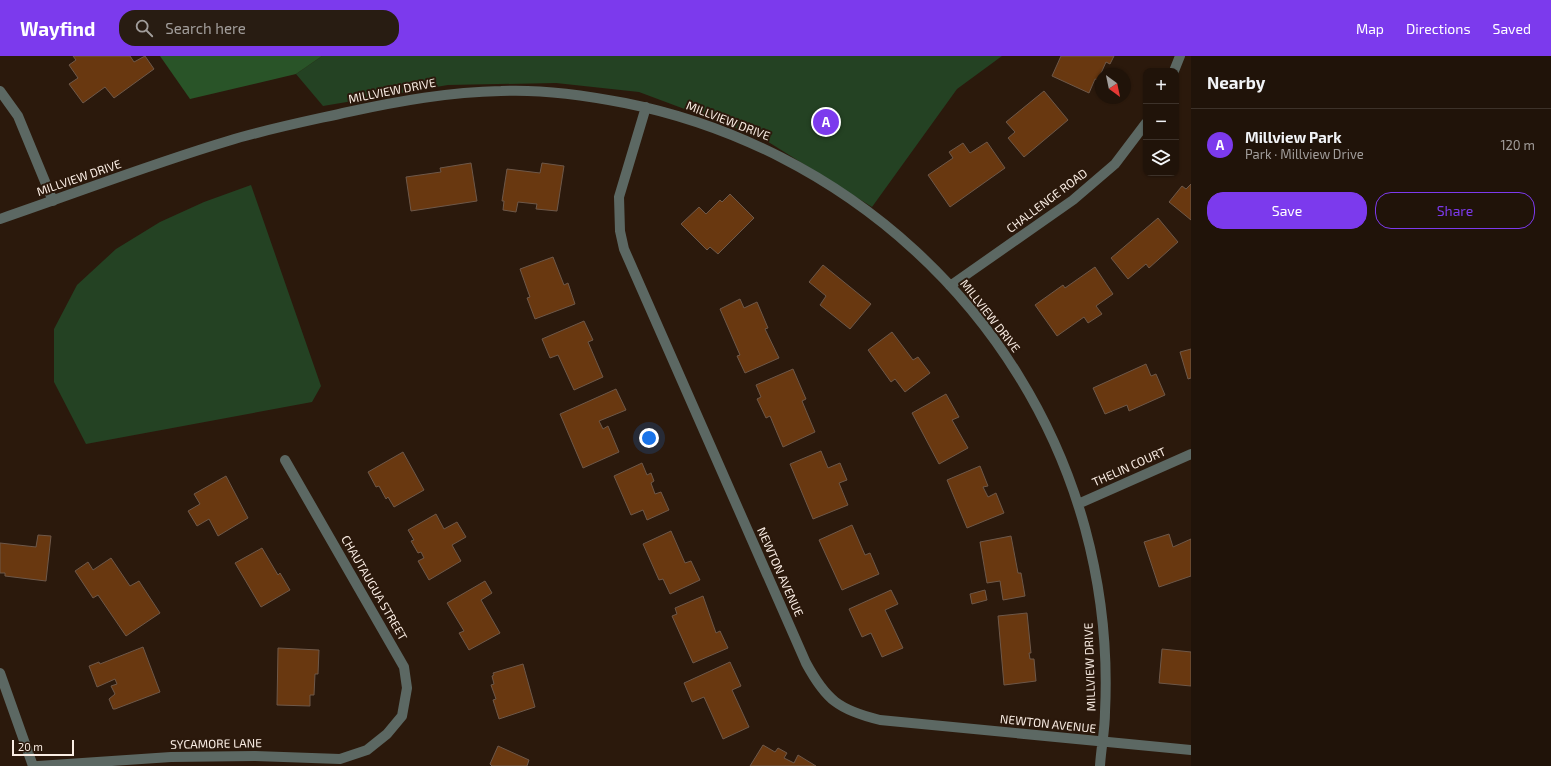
<!DOCTYPE html>
<meta charset="utf-8">
<style>
body{margin:0;font-family:"Exo 2",sans-serif;background:#281c12;color:#f1f3f6}
.controls{position:absolute;right:12px;top:12px;display:grid;overflow:hidden;border-radius:8px;box-shadow:0 1px 3px #0004}
.controls button{width:36px;height:36px;display:grid;place-items:center;padding:0;border:0;border-bottom:1px solid #3d322a;background:#201309;color:#f1f3f6;font:20px sans-serif}
.compass{position:absolute;left:1095px;top:12px;width:36px;height:36px;border-radius:50%;background:#201309;box-shadow:0 1px 3px #0004;rotate:147deg}
.scale{position:absolute;left:12px;bottom:10px;width:62px;box-sizing:border-box;padding-left:4px;border:2px solid #faede4;border-top:0;font-size:11px;line-height:14px;white-space:nowrap;color:#faede4;-webkit-text-stroke:3px #2b190c;paint-order:stroke}
.you{position:absolute;left:649px;top:382px;width:14px;height:14px;margin:-10px;border:3px solid #fff;border-radius:50%;background:#1a73e8;box-shadow:0 0 0 6px #1a73e833}
.badge{display:grid;place-items:center;width:26px;height:26px;border-radius:50%;background:#7c3aed;color:#fff;font-size:13px;font-weight:700}
.pin{position:absolute;translate:-50% -50%;border:2px solid #fff;box-shadow:0 1px 4px #0006}
.list{margin:0;padding:0;list-style:none}
h2{display:flex;justify-content:space-between;align-items:center;height:52px;margin:0;padding:0 16px;font-size:17px}
h2 small{font-size:13px;font-weight:400;color:#a29e9c}
.list li{display:grid;grid-template-columns:26px 1fr auto;gap:12px;align-items:center;box-sizing:border-box;height:72px;padding:0 16px;border-top:1px solid #3d322a}
.list b{display:block;font-size:15px;white-space:nowrap}
.list p{margin:0;font-size:13px;white-space:nowrap;color:#a29e9c}
.list em{font-size:13px;font-style:normal;color:#a29e9c}
.actions{display:flex;gap:8px;padding:12px 16px}
.actions a{flex:1;padding:9px 0;border:1px solid #7c3aed;border-radius:16px;text-align:center;font-size:14px;color:#7c3aed}
.actions .main{background:#7c3aed;color:#fff}
.icon{flex:none;width:22px;height:22px;fill:none;stroke:currentColor;stroke-width:2;stroke-linecap:round;stroke-linejoin:round}
.map{position:relative;flex:none;width:1191px;height:710px;overflow:hidden}
header{display:flex;align-items:center;gap:24px;box-sizing:border-box;height:56px;padding:0 20px;background:#7c3aed;color:#fff}
header strong{font-size:19px}
nav{display:flex;gap:22px;margin-inline-start:auto;font-size:14px}
.search{width:280px;height:36px;background:#281c12;display:flex;align-items:center;gap:10px;box-sizing:border-box;padding:0 14px;border-radius:16px;color:#a29e9c;font-size:15px}
main{display:flex}
aside{flex:1;background:#201309}
.map>svg:first-child{display:block}
.green{fill:#244223}
.forest{fill:#295428}
.building{fill:#693810;stroke:#6e5849}
.lines{fill:none;stroke-linecap:round;stroke-linejoin:round}
.minor{stroke:#5c6863;stroke-width:10}
.labels{text-anchor:middle;stroke-width:4;stroke-linejoin:round;paint-order:stroke}
.street-label{font-size:12px;fill:#faede4;stroke:#2b190c}
</style>
<header>
<strong>Wayfind</strong>
<div class="search"><svg class="icon" aria-label="search" viewBox="0 0 24 24"><circle cx="10" cy="10" r="6"/><path d="M15 15l6 6"/></svg>Search here</div>
<nav><a>Map</a><a>Directions</a><a>Saved</a></nav>
</header>
<main>
<div class="map">
<svg width="1191" height="710" viewBox="0 0 1191 710">
<rect width="100%" height="100%" fill="#2b190c"/>
<!-- green -->
<path class="green" d="M322 0H1002L957 33 872 151 762 82 639 36 556 27 448 29 323 50 296 18Z
M251 129 321 330 312 346 86 388 54 326V273L77 229 116 193 160 166 204 146Z"/>
<!-- forest -->
<path class="forest" d="M160 0H322L296 18 190 43Z"/>
<!-- building -->
<path class="building" d="M73 0H130L134 6 145 0 154 13 114 42 105 31 83 47 69 28 78 22 69 9 76 4Z
M1061 0H1114L1110 8 1106 6 1098 24 1095 23 1089 37 1052 20Z
M1044 35 1068 64 1024 101 1008 82 1015 76 1006 66Z
M987 86 1005 112 950 151 928 119 953 102 949 96 963 87 970 97Z
M471 107 477 145 411 155 406 121 441 116 440 112Z
M542 107 564 110 557 155 536 153 537 148 518 146 516 156 503 154 504 145H502L507 113 540 117Z
M1191 128V164L1169 146 1182 130 1186 133Z
M730 138 754 162 718 198 710 191 707 194 681 168 699 151 706 158 720 144 722 146Z
M1158 162 1178 186 1149 212 1146 208 1128 223 1111 202Z
M553 201 564 229 568 227 575 248 535 263 527 242 530 241 520 213Z
M823 209 871 248 850 273 820 249 826 240 809 226Z
M1095 211 1113 238 1096 250 1102 258 1088 267 1084 261 1057 280 1035 249 1063 229 1065 232Z
M740 243 744 252 757 246 768 272 765 273 779 302 745 317 737 300 740 299 720 253Z
M584 265 593 284 588 286 603 321 574 334 558 299 550 302 542 283Z
M892 276 913 304 918 301 930 317 905 336 895 323 891 326 868 294Z
M1191 293V322L1188 323 1180 296Z
M1146 308 1151 320 1156 318 1165 339 1129 355 1127 349 1105 358 1093 332Z
M793 313 806 343 802 345 815 376 783 391 770 360 766 362 757 343 761 341 756 329Z
M616 333 626 354 599 365 603 373 608 370 619 396 583 412 560 358Z
M946 338 959 361 952 364 968 392 939 408 912 357Z
M821 395 828 412 840 407 847 424 839 427 848 449 813 463 790 408Z
M403 396 424 434 394 451 388 441 386 443 379 430 376 431 368 416Z
M642 407 647 419 651 417 654 425 651 427 655 438 661 436 669 454 647 464 643 454 631 459 614 420Z
M980 410 988 430 983 431 988 441 996 437 1004 457 967 472 947 424Z
M226 420 248 462 218 480 209 463 197 470 188 455 200 448 194 438Z
M436 458 444 473 457 466 466 481 452 489 461 505 429 524 418 505 424 502 421 496 418 497 411 485 414 484 408 474Z
M852 469 865 499 870 497 879 518 842 534 819 484Z
M671 475 685 507 691 505 700 524 670 538 663 523 659 524 643 488Z
M1169 478 1173 491 1191 483V520L1159 531 1144 486Z
M38 479 51 480 46 525 5 520V517H0V487L36 491Z
M1011 480 1018 517H1021L1025 540 1003 544 1000 525 987 527 980 486Z
M262 492 278 519 280 517 290 534 261 551 235 507Z
M111 502 130 530 139 525 160 557 126 580 98 539 93 542 75 515 88 506 93 514Z
M485 525 492 537 481 544 500 577 469 594 459 577 464 575 447 547Z
M891 534 898 548 885 554 903 592 882 601 871 577 862 581 849 553Z
M985 534 987 544 972 548 970 538Z
M703 540 716 577 720 575 728 592 693 607 672 560 677 558 675 552Z
M1027 557 1031 597H1029L1030 603H1034L1036 625 1004 629 998 560Z
M143 591 160 636 115 653H113L109 643 115 638 111 630 117 628 115 623 97 631 89 610 99 606 100 608Z
M278 592 319 594 318 618H315L314 639H310V650L277 649Z
M1162 593 1191 596V630L1159 627Z
M730 606 741 630 732 634 749 671 723 683 704 641 692 646 684 627Z
M523 608 535 651 499 663 493 644 496 643 491 629 494 628 492 620 494 619 493 617Z
M763 689 775 696 778 692 787 697 784 702 794 707 798 699 816 710H750Z
M498 690 529 704 527 710H492L490 708Z"/>
<g class="lines">
<!-- minor -->
<path class="minor" d="M1174 15 1180 0
M0 35 18 60 53 145
M646 51 619 141 620 175 624 193 806 607C826 644 839 654 880 664L1191 694
M0 163C76 137 151 108 228 85 267 73 308 65 348 56 399 45 449 36 501 35 543 33 584 39 625 47 844 91 1025 254 1085 472 1101 531 1108 595 1105 656 1105 674 1101 692 1100 710
M950 230 1073 144 1115 108 1146 67
M1078 448 1191 398
M0 617 33 710
M38 710 171 701 255 700 340 703 367 694 387 678 402 660 407 632 404 611 285 404"/>
</g>
<g class="labels">
<!-- street labels -->
<g class="street-label">
<text transform="translate(392 35) rotate(-11)" y="4">MILLVIEW DRIVE</text>
<text transform="translate(728 65) rotate(21)" y="4">MILLVIEW DRIVE</text>
<text transform="translate(79 122) rotate(-19)" y="4">MILLVIEW DRIVE</text>
<text transform="translate(1047 145) rotate(-37)" y="4">CHALLENGE ROAD</text>
<text transform="translate(990 260) rotate(52)" y="4">MILLVIEW DRIVE</text>
<text transform="translate(1129 411) rotate(-24)" y="4">THELIN COURT</text>
<text transform="translate(780 516) rotate(66)" y="4">NEWTON AVENUE</text>
<text transform="translate(374 532) rotate(60)" y="4">CHAUTAUGUA STREET</text>
<text transform="translate(1090 611) rotate(-92)" y="4">MILLVIEW DRIVE</text>
<text transform="translate(1048 668) rotate(6)" y="4">NEWTON AVENUE</text>
<text transform="translate(216 688) rotate(-1)" y="4">SYCAMORE LANE</text>
</g>
</g>
</svg>
<div class="controls">
<button>+</button>
<button>−</button>
<button><svg class="icon" aria-label="layers" viewBox="0 0 24 24"><path d="M12 4l9 5-9 5-9-5zM3 14l9 5 9-5"/></svg></button>
</div>
<svg class="compass" viewBox="-18 -18 36 36"><path d="M0-13l5 13h-10z" fill="#e53935"/><path d="M0 13l5-13h-10z" fill="#a29e9c"/></svg>
<div class="scale">20 m</div>
<div class="you"></div>
<div class="pin badge" style="left:826px;top:66px">A</div>
</div>
<aside>
<h2>Nearby<small></small></h2>
<ul class="list">
<li><span class="badge">A</span><div><b>Millview Park</b><p>Park · Millview Drive</p></div><em>120 m</em></li>
</ul>
<div class="actions"><a class="main">Save</a><a>Share</a></div>
</aside>
</main>
